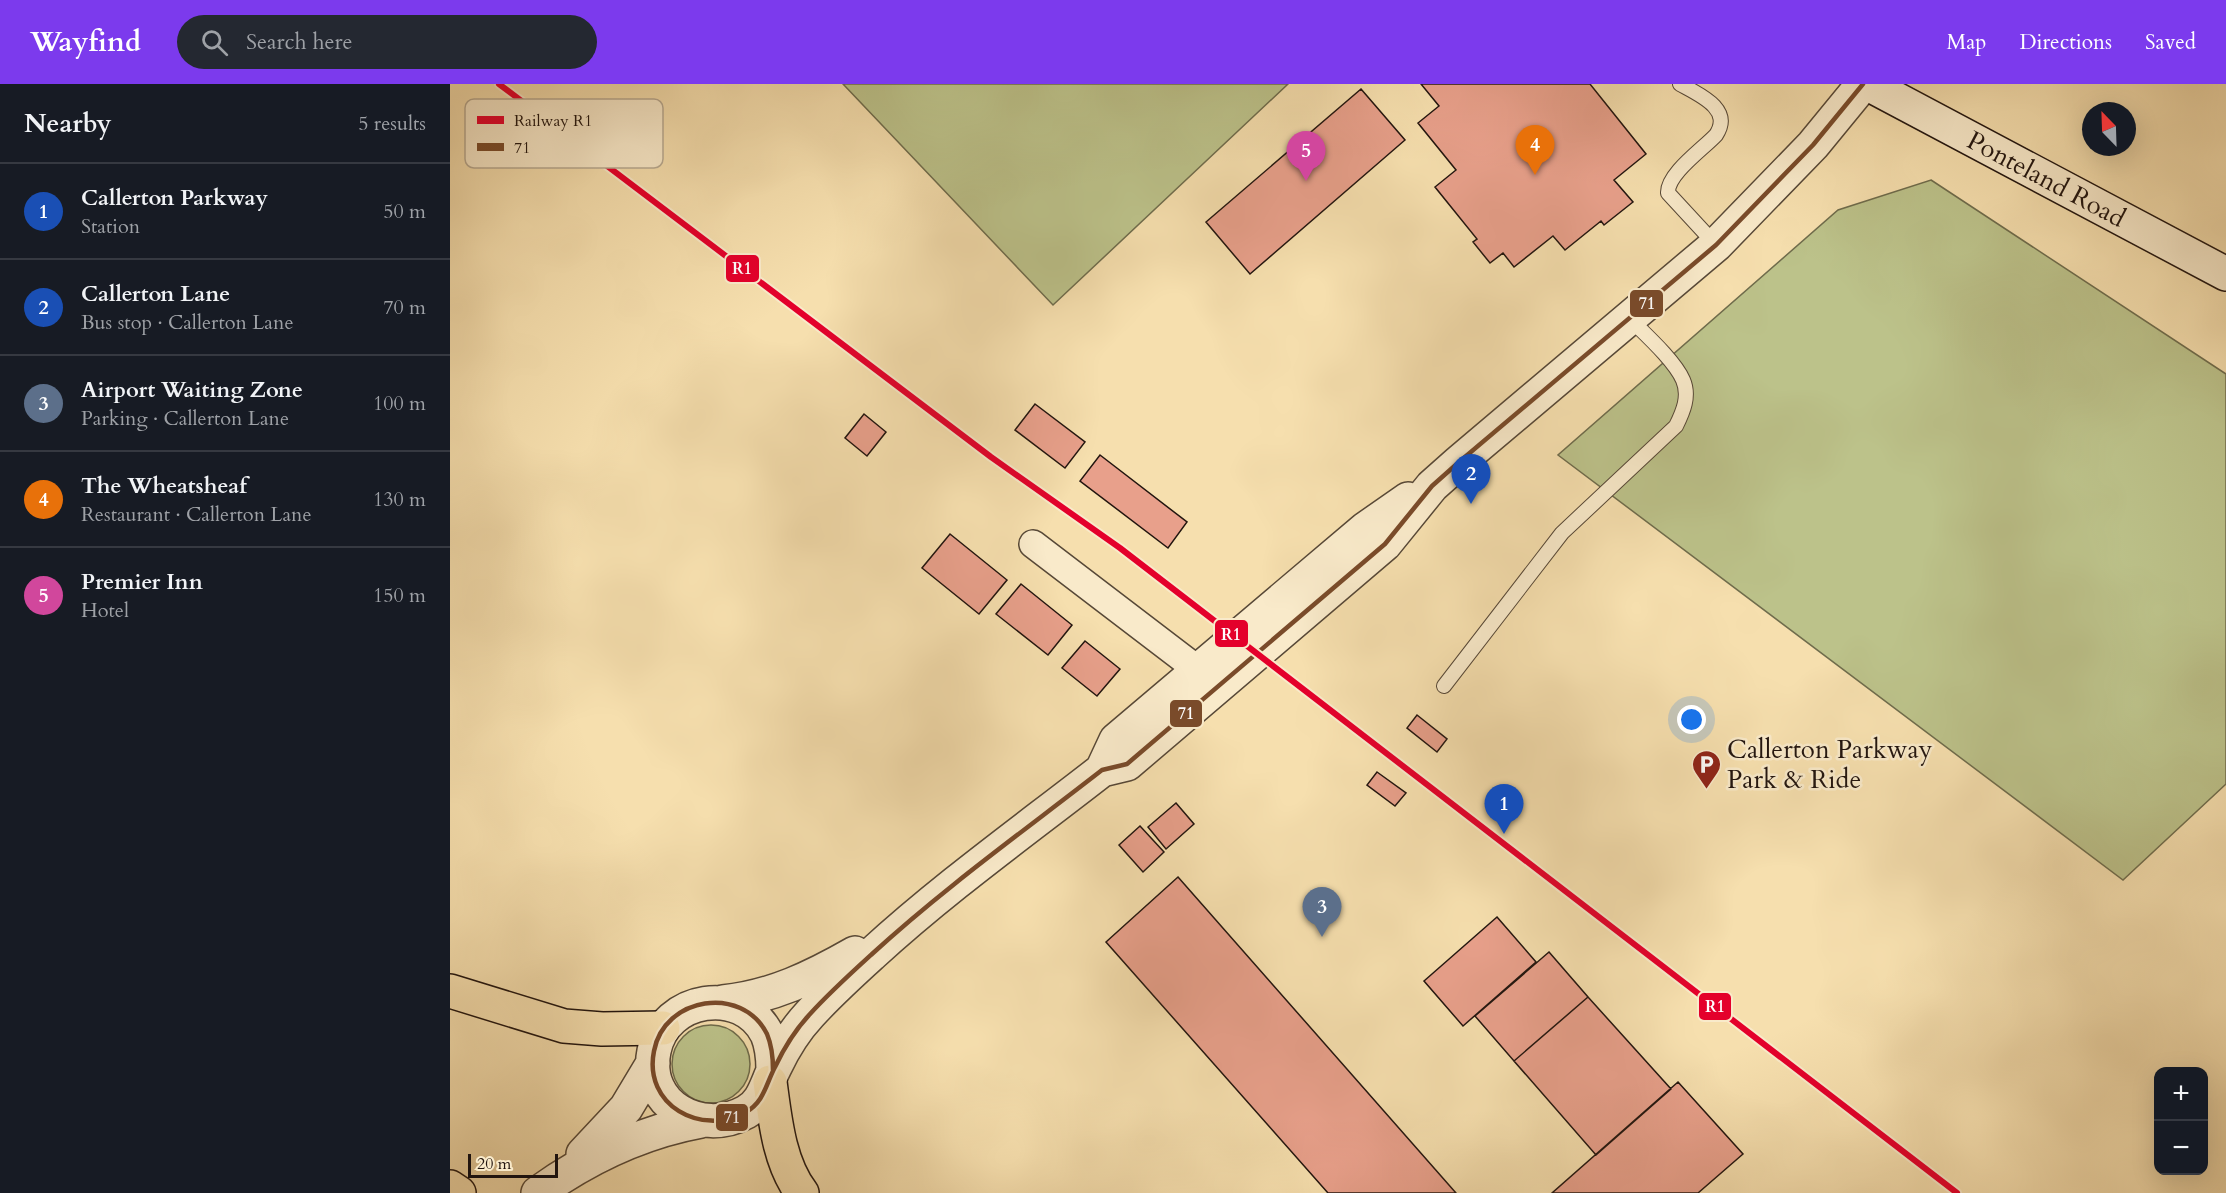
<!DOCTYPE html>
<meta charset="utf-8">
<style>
body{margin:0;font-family:Cardo,serif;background:#242831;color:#f1f3f6}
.controls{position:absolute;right:18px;bottom:18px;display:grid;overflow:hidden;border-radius:12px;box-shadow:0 6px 24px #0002}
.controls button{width:54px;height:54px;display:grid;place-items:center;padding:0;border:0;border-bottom:2px solid #363941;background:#171b24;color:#f1f3f6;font:30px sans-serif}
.compass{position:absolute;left:1632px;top:18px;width:54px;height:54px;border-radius:50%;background:#171b24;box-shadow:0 6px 24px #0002;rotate:337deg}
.scale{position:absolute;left:18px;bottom:15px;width:90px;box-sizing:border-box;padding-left:6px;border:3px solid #22150f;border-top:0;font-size:16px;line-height:21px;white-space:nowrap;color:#22150f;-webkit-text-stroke:4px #f9eaca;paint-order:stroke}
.you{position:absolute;left:1242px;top:636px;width:21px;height:21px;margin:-15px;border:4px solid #fff;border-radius:50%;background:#1a73e8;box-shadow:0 0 0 9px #1a73e833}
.badge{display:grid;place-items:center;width:39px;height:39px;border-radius:50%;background:#7c3aed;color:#fff;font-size:20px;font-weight:700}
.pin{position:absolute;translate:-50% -50px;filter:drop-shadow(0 2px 3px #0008)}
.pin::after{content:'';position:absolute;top:32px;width:21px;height:18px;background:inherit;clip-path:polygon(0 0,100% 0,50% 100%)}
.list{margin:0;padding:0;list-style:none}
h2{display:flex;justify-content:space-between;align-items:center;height:78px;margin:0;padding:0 24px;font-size:26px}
h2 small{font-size:20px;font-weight:400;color:#9ea1a6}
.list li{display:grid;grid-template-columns:39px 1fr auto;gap:18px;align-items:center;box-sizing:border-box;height:96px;padding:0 24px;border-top:2px solid #363941}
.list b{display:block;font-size:22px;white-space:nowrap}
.list p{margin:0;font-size:20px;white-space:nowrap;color:#9ea1a6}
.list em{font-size:20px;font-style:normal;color:#9ea1a6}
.icon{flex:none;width:33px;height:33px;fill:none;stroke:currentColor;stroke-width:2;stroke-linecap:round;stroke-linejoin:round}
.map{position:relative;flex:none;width:1776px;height:1109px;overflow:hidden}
header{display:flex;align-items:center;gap:36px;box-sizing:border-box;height:84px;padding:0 30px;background:#7c3aed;color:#fff}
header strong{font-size:28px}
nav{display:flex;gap:33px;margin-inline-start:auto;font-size:21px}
.search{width:420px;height:54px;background:#242831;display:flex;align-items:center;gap:15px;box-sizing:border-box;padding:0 21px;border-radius:33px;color:#9ea1a6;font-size:22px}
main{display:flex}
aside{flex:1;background:#171b24}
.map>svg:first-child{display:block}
.green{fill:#bcc28a;stroke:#6f6c4c;stroke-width:1.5}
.building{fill:#e8a08b;stroke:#22150f;stroke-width:1.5}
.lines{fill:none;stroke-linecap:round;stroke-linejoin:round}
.service-casing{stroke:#574837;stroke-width:16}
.minor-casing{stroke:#574837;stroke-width:30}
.tertiary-casing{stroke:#574837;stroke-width:36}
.secondary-casing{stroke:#22150f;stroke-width:36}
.trunk-casing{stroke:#22150f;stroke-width:36}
.service{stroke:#f9eaca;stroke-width:14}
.minor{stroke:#f9eaca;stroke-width:27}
.tertiary{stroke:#f9eaca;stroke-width:33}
.secondary{stroke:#f9eaca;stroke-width:33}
.trunk{stroke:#f6dfae;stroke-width:33}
.bus-1-casing{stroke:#f9eaca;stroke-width:9}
.bus-1{stroke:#7a4b2a;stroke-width:4.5}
.rail-1-casing{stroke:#f9eaca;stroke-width:10}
.rail-1{stroke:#e4002b;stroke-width:6}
.labels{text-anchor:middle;stroke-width:5;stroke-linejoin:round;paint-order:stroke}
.street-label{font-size:26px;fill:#22150f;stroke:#f9eaca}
.poi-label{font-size:26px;fill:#22150f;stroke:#f9eaca;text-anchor:start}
.key{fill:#f9eaca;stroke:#b8aa92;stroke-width:1.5}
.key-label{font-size:16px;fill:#22150f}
.line-badge{stroke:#f9eaca;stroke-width:2}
.badge-label{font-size:16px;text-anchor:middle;font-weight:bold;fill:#fff}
</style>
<header>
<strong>Wayfind</strong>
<div class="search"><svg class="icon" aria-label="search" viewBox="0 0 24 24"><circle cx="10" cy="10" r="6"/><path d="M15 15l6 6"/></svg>Search here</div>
<nav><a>Map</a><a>Directions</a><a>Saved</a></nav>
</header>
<main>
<aside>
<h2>Nearby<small>5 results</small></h2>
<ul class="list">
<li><span class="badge" style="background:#1a4fb4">1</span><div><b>Callerton Parkway</b><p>Station</p></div><em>50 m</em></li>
<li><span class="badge" style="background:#1a4fb4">2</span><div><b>Callerton Lane</b><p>Bus stop · Callerton Lane</p></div><em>70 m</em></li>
<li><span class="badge" style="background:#5c6f8a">3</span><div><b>Airport Waiting Zone</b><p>Parking · Callerton Lane</p></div><em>100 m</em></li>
<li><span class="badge" style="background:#e8710a">4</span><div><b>The Wheatsheaf</b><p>Restaurant · Callerton Lane</p></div><em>130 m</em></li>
<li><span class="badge" style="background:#d1479c">5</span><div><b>Premier Inn</b><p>Hotel</p></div><em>150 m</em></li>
</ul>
</aside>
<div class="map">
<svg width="1776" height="1109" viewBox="0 0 1776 1109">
<rect width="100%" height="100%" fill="#f6dfae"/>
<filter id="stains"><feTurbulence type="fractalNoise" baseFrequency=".00333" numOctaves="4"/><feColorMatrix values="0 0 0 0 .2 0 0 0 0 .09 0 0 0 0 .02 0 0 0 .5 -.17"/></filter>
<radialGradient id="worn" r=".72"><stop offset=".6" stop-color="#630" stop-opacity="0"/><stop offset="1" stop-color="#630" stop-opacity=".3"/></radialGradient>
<!-- green -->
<path class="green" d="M393 0H838L603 221Z
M1481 96 1776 290V700L1673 796 1108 371 1388 126Z
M222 980a39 39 0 1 1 78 0a39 39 0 1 1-78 0Z"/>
<!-- building -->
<path class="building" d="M971 0H1140L1196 70 1164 96 1183 118 1154 141 1151 137 1115 166 1103 152 1064 183 1053 169 1040 179 1023 158 1027 155 985 103 1006 86 968 39 989 22Z
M911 5 955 56 800 190 756 138Z
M585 320 635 358 615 384 565 346Z
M414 330 436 348 417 372 395 354Z
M650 371 737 438 718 464 630 397Z
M500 450 557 496 529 530 472 484Z
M571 500 622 541 598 571 546 530Z
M635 557 670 585 647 612 612 584Z
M967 631 997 655 987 668 957 644Z
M927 688 956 709 945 722 917 701Z
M726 719 744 740 716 765 698 743Z
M690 742 714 768 693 788 669 761Z
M728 793 1006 1109H878L656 858Z
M1047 833 1086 878 1013 942 974 897Z
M1099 868 1138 913 1064 977 1025 932Z
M1138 913 1221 1005 1146 1071 1064 977Z
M1228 998 1293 1070 1248 1109H1102Z"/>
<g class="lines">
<defs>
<path id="service" d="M1230 0C1250 11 1283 25 1266 51 1253 65 1217 90 1218 109L1266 161
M994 602 1112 449 1226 342C1233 328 1240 312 1233 296 1225 277 1195 250 1180 235"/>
<path id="minor" d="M583 460 748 586"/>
<path id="tertiary" d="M652 686 666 656 915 445 958 415
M273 918C322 913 363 893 405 869
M323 986C323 973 322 962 317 950 292 900 214 913 204 967 193 1021 251 1053 296 1028 314 1018 316 1000 325 983 334 964 345 946 360 930 379 909 400 890 422 870 494 804 575 746 652 686L677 680 935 460 982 402 1009 378 1266 161 1363 61 1413 0
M133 1070 176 1024 203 979
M88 1109C138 1073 191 1048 251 1037"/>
<g id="secondary">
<path id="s1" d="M1418 0 1776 190"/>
</g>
<path id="trunk" d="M0 907 114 942 152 945 213 944
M320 998C325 1035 329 1079 352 1109
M0 1103 9 1109"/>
</defs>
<!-- service casing -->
<use href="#service" class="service-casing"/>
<!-- minor casing -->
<use href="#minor" class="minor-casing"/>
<!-- tertiary casing -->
<use href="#tertiary" class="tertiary-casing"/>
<!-- secondary casing -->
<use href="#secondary" class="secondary-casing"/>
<!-- trunk casing -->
<use href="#trunk" class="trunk-casing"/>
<!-- service -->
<use href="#service" class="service"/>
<!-- minor -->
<use href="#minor" class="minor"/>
<!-- tertiary -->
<use href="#tertiary" class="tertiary"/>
<!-- secondary -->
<use href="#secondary" class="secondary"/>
<!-- trunk -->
<use href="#trunk" class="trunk"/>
<defs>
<path id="bus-1" d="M323 986C323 973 322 962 317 950 292 900 214 913 204 967 193 1021 251 1053 296 1028 314 1018 316 1000 325 983 334 964 345 946 360 930 379 909 400 890 422 870 494 804 575 746 652 686L677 680 935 460 982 402 1009 378 1266 161 1363 61 1413 0"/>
</defs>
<!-- bus-1 casing -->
<use href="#bus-1" class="bus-1-casing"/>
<!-- bus-1 -->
<use href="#bus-1" class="bus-1"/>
<defs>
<path id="rail-1" d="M49 0 541 373 670 464 1507 1109"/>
</defs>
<!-- rail-1 casing -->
<use href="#rail-1" class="rail-1-casing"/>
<!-- rail-1 -->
<use href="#rail-1" class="rail-1"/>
</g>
<!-- icons -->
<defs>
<symbol id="parking-pin" viewBox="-11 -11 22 30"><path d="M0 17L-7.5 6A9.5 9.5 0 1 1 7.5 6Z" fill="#8f2418" stroke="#f9eaca"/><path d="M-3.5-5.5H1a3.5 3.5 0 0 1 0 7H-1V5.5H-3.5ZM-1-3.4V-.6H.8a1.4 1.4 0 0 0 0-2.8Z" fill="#fff"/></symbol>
</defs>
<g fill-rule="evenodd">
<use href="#parking-pin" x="1240" y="664" width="33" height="45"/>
</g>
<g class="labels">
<!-- street labels -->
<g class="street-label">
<text dy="9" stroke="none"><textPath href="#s1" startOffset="202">Ponteland Road</textPath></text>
</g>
<!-- poi labels -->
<g class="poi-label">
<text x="1277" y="674">Callerton Parkway<tspan x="1277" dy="30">Park &amp; Ride</tspan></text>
</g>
</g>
<!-- legend -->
<rect x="15" y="15" width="198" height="69" rx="9" class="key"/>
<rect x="27" y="32" width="27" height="8" fill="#e4002b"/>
<rect x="27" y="59" width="27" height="8" fill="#7a4b2a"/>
<g class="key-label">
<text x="64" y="42">Railway R1</text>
<text x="64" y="69">71</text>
</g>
<g class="line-badge">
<rect x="275" y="170" width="35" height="29" rx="6" fill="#e4002b"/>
<rect x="1179" y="205" width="35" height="29" rx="6" fill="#7a4b2a"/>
<rect x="764" y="535" width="35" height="29" rx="6" fill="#e4002b"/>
<rect x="719" y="615" width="34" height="29" rx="6" fill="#7a4b2a"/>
<rect x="1248" y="908" width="34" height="29" rx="6" fill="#e4002b"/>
<rect x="265" y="1019" width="34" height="29" rx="6" fill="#7a4b2a"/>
</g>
<g class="badge-label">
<text x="292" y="190">R1</text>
<text x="1197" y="225">71</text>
<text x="781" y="556">R1</text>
<text x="736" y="635">71</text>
<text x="1265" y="928">R1</text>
<text x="282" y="1039">71</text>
</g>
<rect width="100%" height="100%" filter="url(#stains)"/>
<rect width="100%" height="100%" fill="url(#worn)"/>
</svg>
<div class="controls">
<button>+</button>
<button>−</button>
</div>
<svg class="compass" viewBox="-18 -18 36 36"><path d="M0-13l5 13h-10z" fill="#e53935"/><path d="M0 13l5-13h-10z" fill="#9ea1a6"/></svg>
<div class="scale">20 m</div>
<div class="you"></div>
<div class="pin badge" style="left:1054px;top:750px;background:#1a4fb4">1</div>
<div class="pin badge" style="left:1021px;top:420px;background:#1a4fb4">2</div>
<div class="pin badge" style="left:872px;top:853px;background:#5c6f8a">3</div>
<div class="pin badge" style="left:1085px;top:91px;background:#e8710a">4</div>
<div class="pin badge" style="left:856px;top:97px;background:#d1479c">5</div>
</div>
</main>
